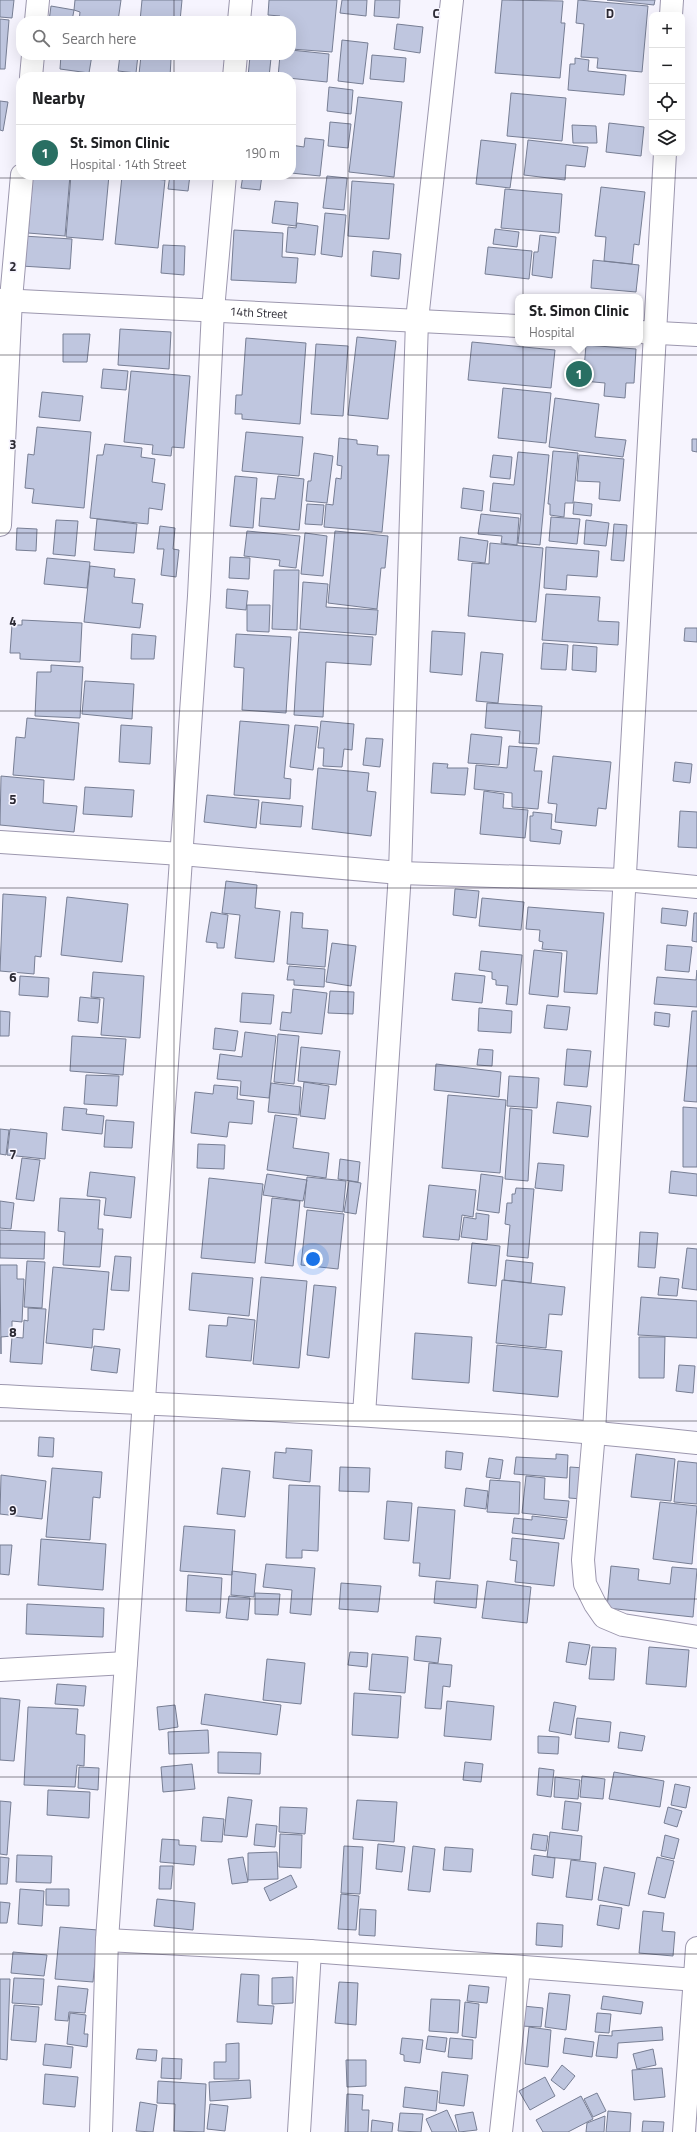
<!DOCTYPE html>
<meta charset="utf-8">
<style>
body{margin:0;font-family:"Titillium Web",sans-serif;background:#f6f6f6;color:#202124}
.controls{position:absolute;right:12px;top:12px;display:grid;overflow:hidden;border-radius:8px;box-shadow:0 4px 16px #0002}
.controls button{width:36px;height:36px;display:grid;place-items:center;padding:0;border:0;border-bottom:1px solid #e0e0e0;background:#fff;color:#202124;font:20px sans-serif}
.you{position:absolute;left:313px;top:1259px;width:14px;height:14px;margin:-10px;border:3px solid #fff;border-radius:50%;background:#1a73e8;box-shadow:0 0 0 6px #1a73e833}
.badge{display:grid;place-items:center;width:26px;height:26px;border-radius:50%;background:#296f63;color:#fff;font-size:13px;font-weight:700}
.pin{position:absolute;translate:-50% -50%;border:2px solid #fff;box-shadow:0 1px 4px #0006}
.popup{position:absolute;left:515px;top:294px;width:128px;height:52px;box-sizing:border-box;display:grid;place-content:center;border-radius:8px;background:#fff;filter:drop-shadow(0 1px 3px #0005);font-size:13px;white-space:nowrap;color:#757577}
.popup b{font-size:15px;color:#202124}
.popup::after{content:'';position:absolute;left:50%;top:100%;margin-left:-8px;border:8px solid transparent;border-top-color:#fff}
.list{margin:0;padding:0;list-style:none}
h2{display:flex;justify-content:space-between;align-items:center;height:52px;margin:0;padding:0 16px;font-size:17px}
h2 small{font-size:13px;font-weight:400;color:#757577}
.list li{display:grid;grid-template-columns:26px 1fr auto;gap:12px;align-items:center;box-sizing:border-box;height:56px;padding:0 16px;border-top:1px solid #e0e0e0}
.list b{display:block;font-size:15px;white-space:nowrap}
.list p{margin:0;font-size:13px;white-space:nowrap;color:#757577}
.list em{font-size:13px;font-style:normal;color:#757577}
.icon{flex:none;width:22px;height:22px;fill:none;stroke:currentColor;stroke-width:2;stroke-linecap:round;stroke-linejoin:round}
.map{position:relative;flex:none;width:697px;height:2132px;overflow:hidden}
.search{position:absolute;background:#fff;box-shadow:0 4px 16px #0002;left:16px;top:16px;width:280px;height:44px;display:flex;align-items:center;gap:10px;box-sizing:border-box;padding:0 14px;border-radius:16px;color:#757577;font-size:15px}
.panel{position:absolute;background:#fff;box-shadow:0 4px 16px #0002;left:16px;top:72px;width:280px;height:108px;border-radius:16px}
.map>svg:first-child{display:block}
.building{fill:#bfc6df;stroke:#777e94}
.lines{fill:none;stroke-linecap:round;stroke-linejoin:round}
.minor-casing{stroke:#9c97ae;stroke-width:24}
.minor{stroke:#fff;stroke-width:22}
.grid{fill:none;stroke:#2b2933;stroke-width:1;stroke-opacity:0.55}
.labels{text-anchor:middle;stroke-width:3;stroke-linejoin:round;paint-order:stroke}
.street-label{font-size:12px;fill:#2b2933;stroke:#f6f4fe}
.grid-label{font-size:13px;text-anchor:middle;font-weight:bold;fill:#2b2933;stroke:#f6f4fe;stroke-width:3;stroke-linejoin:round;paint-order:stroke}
</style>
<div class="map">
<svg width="697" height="2132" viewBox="0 0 697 2132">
<rect width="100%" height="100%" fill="#f6f4fe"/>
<!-- building -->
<path class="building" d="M0 0H14L12 18 0 17Z
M75 0H121L118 21H79L80 12 74 10Z
M142 0H182L180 21H140Z
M269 0H337L332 52 291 49V21H279L280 16 268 15Z
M342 0H367L366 16 340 13Z
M375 0H400L399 18 374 16Z
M502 0 563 1 561 23H565L560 78 495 73Z
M578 0 648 6 642 72 597 68 598 58 581 57 584 24 576 23Z
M607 0H655L654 5Z
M51 6 74 10 72 21H49Z
M0 19 9 20 5 69H0Z
M397 24 423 27 420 53 394 49Z
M342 40 368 43 363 84 338 81Z
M291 50 329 54 327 82 278 77 280 55H291Z
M61 55H92L89 73 60 69Z
M120 55H138L136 73 118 71Z
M372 55 406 58 404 82 370 79Z
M141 56 171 59 170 77 139 74Z
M250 56 271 58 269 77H248Z
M575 58 589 60 588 71 626 75 624 95 568 90 570 64H575Z
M64 74 88 77H64Z
M329 87 353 90 351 114 327 111Z
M511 93 566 98 562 141 507 136Z
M358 97 402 102 394 177 349 172Z
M0 101 8 102 3 131 0 130Z
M330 122 351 124 348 148 328 146Z
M609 123 644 127 641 156 606 152Z
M572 125 596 126 597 143H573Z
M305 138 324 140 320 176 291 173V145L304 147Z
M481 140 516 144 510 188 476 184Z
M528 140 588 147 585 167 566 165 565 180 524 175Z
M33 175H70L65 236 28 233Z
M71 175H109L103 240 66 237Z
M170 175H190L188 191 168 189Z
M243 175H262L260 190 241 188Z
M122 176 165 180 158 248 115 244Z
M327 176 347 178 344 210 323 208Z
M352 181 394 184 389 239 348 236Z
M601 187 645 192 639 245 634 244 632 264 604 261 606 237 595 236Z
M505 189 562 194 559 233 501 228Z
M275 201 298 203 296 226 272 223Z
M325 213 346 215 342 257 321 254Z
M297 223 318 226 315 255 286 252 288 227 296 228Z
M495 229 519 232 517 247 493 244Z
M234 230 283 233 282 257 298 258 296 283 231 280Z
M540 235 556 237 552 278 532 275 534 252H538Z
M23 236 72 239 70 269 21 266Z
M163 245 185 246 184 275 161 273Z
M488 247 532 251 529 279 485 274Z
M373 251 401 254 399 279 371 276Z
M593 260 639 265 636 292 591 288Z
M120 329 171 332 169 369 118 365Z
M63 334H90L87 362H63Z
M357 337 396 341 388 419 348 415Z
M246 338 306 343 300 424 242 419V414H235L236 395H242Z
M472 342 555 350 551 388 468 380Z
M316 344 348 346 343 416 311 414Z
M586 345 636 349 634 383H626L625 398 604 396 605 383 583 381Z
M103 369 128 371 126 390 101 388Z
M131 371 190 376 184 448 172 447 171 456 152 454 153 445 124 442Z
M503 388 551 393 546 443 498 438Z
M42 392 83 396 80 421 39 417Z
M555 398 599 404 595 437 626 440 623 457 549 447Z
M37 427 91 432 84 508 32 503 34 489 25 488 28 454 34 455Z
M246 432 303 437 299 476 242 471Z
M339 438 357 440V444L378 446 377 455H389L382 532 324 527 326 504 333 505 336 478 341 479 342 466 337 465Z
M692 439H697V452L692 451Z
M105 444 142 448 141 457 155 459 152 482 165 484 162 510 149 508 148 524 90 518 97 455H103Z
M553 451 578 453 573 503H565L564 517 550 515V504H548Z
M518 452 549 455 540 545 518 543 521 514 490 511 493 483 514 485Z
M314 453 333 456 327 503 306 501 308 481H311Z
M493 455 512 457 510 479 490 477Z
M579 455 624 459 620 501 599 499 600 482 577 481Z
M235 476 257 478 253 528 230 526Z
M278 476 304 479 299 530 259 526 261 498 275 499Z
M463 488 484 491 482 511 461 508Z
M574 502 592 504 591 516 573 514Z
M307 504 324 505 322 525 305 524Z
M481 514 519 518 517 545 501 543 502 536 478 534Z
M551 517 580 519 577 544 549 541Z
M97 519 137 524 134 553 94 550Z
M56 520 78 521 75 556 53 554Z
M586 520 609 523 606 546 584 544Z
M614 524 627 525 624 561 611 560Z
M160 526 175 528 173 549 179 550 176 577 161 575 164 549H157Z
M17 528 37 529 36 551 16 550Z
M247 531 300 536 296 568 279 566 280 560 244 556Z
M335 531 388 536 385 568H381L377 609 328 603Z
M305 533 327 536 323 576 301 574Z
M460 537 488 541 485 563 458 560Z
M490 543 543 548 536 622 468 616 472 563 489 564Z
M546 547 599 551 597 577 567 575 566 590 544 588Z
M230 557 250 558 249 579 229 578Z
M47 558 90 562 87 588 44 584Z
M90 566 115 569 114 577 135 579 132 603 143 604 140 628 84 622Z
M274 570H299L297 630 272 629Z
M303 582 328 584 326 607 378 610 376 635 300 629Z
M227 589 248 591 246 610 226 608Z
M546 594 600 597 598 621 619 622 618 645 542 640Z
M247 605H270L269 632 247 631Z
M22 620 82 623 80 662 20 659V653H10L12 625H22Z
M685 628H697V642L684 641Z
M432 631 465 633 462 675 430 672Z
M299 632 373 637 371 665 326 662 323 717 294 715Z
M132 634 156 636 154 659H131Z
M236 634 291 637 286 713 242 710 244 668 234 667Z
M543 643 568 645 566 670 541 669Z
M573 645 597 647 596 672 572 670Z
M481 652 503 654 498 703 476 701Z
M51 665 83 667 80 718 35 716 37 672H51Z
M85 681 134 684 132 719 82 714Z
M487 703 542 706 539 744 519 743 520 731 485 728Z
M27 718 79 723 74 780 13 775 16 737 25 738Z
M240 721 289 725 284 778 291 779 290 799 234 795Z
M321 721 354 724 352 750 344 749 342 767 323 766 324 748H318Z
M121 725 152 727 150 764 119 762Z
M295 725 318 727 313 770 290 767Z
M471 734 502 737 499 765 468 763Z
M366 738 383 739 380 767 363 765Z
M509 746 537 748 534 771H542L538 809 512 807V793L474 789 476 765 507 768Z
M553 756 611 762 606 809 598 808 596 826 555 822 557 804 548 803Z
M675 762 692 764 690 783 673 781Z
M433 763 448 764 447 768H468L465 795 431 793Z
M318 768 369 773 367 791 376 792 371 836 312 829Z
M1 776 44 780 43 803 77 806 74 832 0 825Z
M85 787 134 790 132 817 83 814Z
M484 791 504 794 503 808 528 810 525 838 480 834Z
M207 795 259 800 256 828 204 822Z
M262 802 303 806 301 827 260 824Z
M680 811 697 812V848L678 847Z
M533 812 552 814 551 829 562 831 560 844 530 841V816H533Z
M226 881 257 885 255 908 280 911 274 962 235 958 240 915 222 913Z
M455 889 479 891 476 918 453 915Z
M3 894 46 897 41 957 35 956 34 974 0 971Z
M67 897 128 904 122 962 61 955Z
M482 898 524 902 521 930 479 926Z
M528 907 604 913 597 994 564 992 567 951 542 949 543 942 539 941 540 930 526 929Z
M662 908 688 911 686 926 661 923Z
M211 912 228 915 224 948H217V943L206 942Z
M291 912 303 913 302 928 328 930 325 967 287 964Z
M694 913H697V942L692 941Z
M332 943 356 946 351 986 326 982Z
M667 945 692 947 689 972 665 970Z
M534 950 562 953 558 997 529 994Z
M481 951 522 955 517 1005 506 1004 508 986 496 985V980L492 979V972L479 970Z
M289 966 325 969 324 987 294 985V980H287Z
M697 970V1007L654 1004 657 977 696 980Z
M93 972 144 976 140 1038 101 1035 104 998 91 997Z
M455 973 485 976 482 1003 452 1000Z
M20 976 49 978 48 997 19 995Z
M293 989 327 993 322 1034 280 1030 282 1012 291 1013Z
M330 991 354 992 353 1014 328 1013Z
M242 993 274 995 271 1024 240 1022Z
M80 997 100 999 98 1023 78 1021Z
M547 1005 570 1007 567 1030 544 1028Z
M479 1008 512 1011 511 1033 478 1031Z
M0 1011 10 1012 9 1036H0Z
M692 1011H697V1102L684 1101Z
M655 1012 670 1014 669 1027 654 1025Z
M215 1028 238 1031 235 1051 213 1049Z
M245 1032 276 1036 269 1098 240 1095 241 1081 217 1079 220 1054 242 1057Z
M278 1034 299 1036 294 1084 274 1082Z
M72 1036 126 1039 123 1075 70 1071Z
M301 1047 340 1051 336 1085 298 1081Z
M479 1049 493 1050 492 1066 477 1065Z
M567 1049 591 1051 587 1087 564 1085Z
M436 1064 501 1072 499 1097 434 1090Z
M86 1075 119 1076 117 1106 84 1104Z
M509 1076 539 1078 537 1108 507 1106Z
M304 1082 329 1086 325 1119 300 1116Z
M271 1083 301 1087 299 1115 268 1112Z
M214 1085 238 1087 237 1099 254 1101 252 1124 229 1122 227 1137 191 1133 195 1092 213 1094Z
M448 1095 506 1100 500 1173 442 1168Z
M557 1102 591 1106 588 1137 553 1133Z
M64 1107 87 1109 86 1114 104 1116 102 1134 62 1130Z
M683 1107 697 1108V1167H683Z
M510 1108 532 1110 528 1181 505 1179Z
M275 1115 297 1118 293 1148 329 1153 326 1178 267 1170Z
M106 1120 134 1122 132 1148 104 1147Z
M0 1129 9 1130 6 1155 0 1154Z
M10 1129 47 1133 45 1159 7 1155Z
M198 1144 225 1145 224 1169 197 1168Z
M22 1158 40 1160 34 1201 16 1199Z
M340 1159 360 1162 358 1182 338 1179Z
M538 1163 564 1165 562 1191 535 1188Z
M671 1171 697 1174V1196L669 1193Z
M90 1172 135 1177 131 1218 104 1215 106 1198 87 1196Z
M267 1174 307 1180 303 1201 263 1195Z
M481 1174 503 1177 499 1213 477 1210Z
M307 1177 346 1181 343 1212 304 1207Z
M209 1178 263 1184 255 1263 201 1258Z
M349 1181 361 1183 356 1214 344 1212Z
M429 1185 476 1190 473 1217 462 1215 459 1240 423 1237Z
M516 1188 534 1189 528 1258 507 1256 510 1225 505 1224 507 1203H512V1194H515Z
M60 1198 100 1200 98 1229H103L100 1267 63 1265 65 1232 58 1231Z
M272 1198 300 1201 293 1266 265 1263Z
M0 1201 14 1203 11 1229 0 1228Z
M307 1210 344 1214 338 1269 301 1265Z
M476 1213 489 1215 487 1240 461 1237 464 1217 476 1219Z
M0 1230 45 1232 44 1259 0 1258Z
M640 1232 658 1233 655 1268 638 1267Z
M472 1243 500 1246 496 1286 468 1283Z
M687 1248 697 1249V1290L682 1288Z
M115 1256 131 1257 129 1291 111 1290Z
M506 1260 533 1263 531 1283 504 1280Z
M27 1261 45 1262 42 1308 24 1307Z
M0 1265H17V1279H24L22 1322 12 1321V1336L1 1337V1354Z
M53 1267 109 1272 104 1330 93 1329 92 1348 46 1343Z
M192 1273 253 1278 249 1316 189 1310Z
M261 1277 307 1281 299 1368 253 1364Z
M660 1277 679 1279 677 1296 658 1295Z
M502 1280 565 1287 562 1315 549 1314 546 1348 496 1343Z
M314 1285 336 1287 329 1358 307 1355Z
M641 1297 697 1301V1338L638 1335Z
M28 1308 46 1309 42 1364 10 1362 12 1337 23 1338 24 1320 28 1321Z
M228 1317 255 1320 251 1361 206 1357 209 1325 227 1326Z
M415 1333 472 1337 469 1383 412 1379Z
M639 1337H665L664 1378H639Z
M497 1345 562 1351 558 1397 493 1391Z
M94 1346 120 1349 117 1373 91 1370Z
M679 1365 695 1366 693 1393 676 1391Z
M39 1437 54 1438 53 1457 38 1456Z
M286 1448 312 1450 310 1482 273 1478 275 1452 286 1453Z
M446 1451 463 1453 461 1470 445 1468Z
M556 1454 568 1455 567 1478 514 1474 516 1457 556 1459Z
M636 1454 675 1459 671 1501 631 1497Z
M489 1458 503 1460 500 1479 486 1477Z
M678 1461 697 1463V1504L674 1502Z
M340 1467 370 1468 369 1492 339 1491Z
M570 1467 584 1468 582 1499 569 1498Z
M52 1468 102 1472 100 1498 93 1497 90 1540 46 1537Z
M222 1468 250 1471 245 1517 217 1514Z
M1 1475 46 1481 42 1519 0 1514Z
M526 1476 545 1478 544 1499 569 1501 567 1518 522 1513Z
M490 1480 520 1482 519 1514 487 1512Z
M289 1485 320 1486 318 1551 302 1550V1558H286Z
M466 1488 488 1491 486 1509 464 1506Z
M387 1501 412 1503 409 1541 384 1539Z
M660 1502 697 1506 692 1564 653 1559Z
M418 1507 455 1510 450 1579 419 1576 420 1563H413Z
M532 1516 567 1520 564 1539 512 1533 514 1518 532 1520Z
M184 1526 235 1530 232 1575 180 1571Z
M512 1538 559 1543 554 1586 515 1582 517 1561 510 1560Z
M41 1539 106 1544 103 1590 38 1585Z
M0 1545H12L9 1575 0 1574Z
M266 1564 315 1568 311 1615 290 1613 292 1590 263 1587Z
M611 1566 639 1569 638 1580 670 1584 672 1567 697 1569 693 1617 607 1608Z
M232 1571 256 1574 254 1597 231 1595Z
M188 1575 222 1578 220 1613 186 1611Z
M436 1581 478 1585 476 1608 434 1603Z
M487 1581 531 1587 527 1623 482 1618Z
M341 1583 381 1586 378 1612 339 1609Z
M255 1593 280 1594 278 1615 255 1614Z
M229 1596 250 1598 248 1620 226 1618Z
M27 1604 104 1608 103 1637 26 1634Z
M416 1636 441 1638 438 1663 414 1660Z
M569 1642 590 1645 586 1665 566 1662Z
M592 1647 616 1648 614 1680 589 1679Z
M649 1647 689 1650 686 1687 646 1684Z
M350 1652 368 1653 367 1667 348 1665Z
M372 1654 408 1657 405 1693 369 1690Z
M267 1659 305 1663 301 1704 263 1700Z
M429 1663 452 1665 450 1687 443 1686 441 1709 425 1708Z
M57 1684 86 1686 84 1706 55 1704Z
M354 1693 401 1696 398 1738 352 1735Z
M205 1694 281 1705 277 1735 201 1724Z
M0 1698 20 1700 14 1761 0 1760Z
M447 1701 494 1706 491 1740 444 1736Z
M554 1702 576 1706 571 1735 549 1731Z
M175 1705 178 1727 159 1730 157 1707Z
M28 1707 78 1709 76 1734 85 1735 84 1766 77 1765 75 1787 24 1785Z
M577 1718 611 1722 609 1742 575 1738Z
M208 1730 209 1753 169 1754 168 1732Z
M620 1732 645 1736 642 1751 618 1748Z
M538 1736 559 1737 558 1754 538 1753Z
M218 1752 261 1753 260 1774 218 1773Z
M465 1762 483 1764 481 1782 463 1780Z
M192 1764 195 1789 163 1792 161 1767Z
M79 1767 99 1768 98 1790 78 1788Z
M539 1768 554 1770 551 1797 537 1795Z
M614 1772 664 1781 660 1807 609 1799Z
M582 1776 605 1779 603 1799 580 1797Z
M555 1777 580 1780 578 1799 554 1797Z
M675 1784 690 1787 686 1808 671 1805Z
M48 1790 90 1792 89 1818 47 1815Z
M228 1797 252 1800 247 1837 224 1835Z
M357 1800 397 1802 394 1842 353 1839Z
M0 1801 11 1802 7 1855 0 1854Z
M565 1801 581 1803 578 1831 562 1829Z
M280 1807 307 1808 305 1834 279 1832Z
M668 1807 682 1811 677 1827 664 1823Z
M203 1817 224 1819 222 1842 201 1841Z
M256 1824 277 1826 275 1847 254 1845Z
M550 1832 582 1836 580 1860 547 1857Z
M280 1834 302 1835 301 1868 279 1867Z
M533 1834 548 1836 546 1851 531 1849Z
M665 1835 679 1839 674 1859 661 1856Z
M162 1839 179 1840V1845L196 1846 194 1865 160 1862Z
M378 1844 405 1847 402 1872 376 1869Z
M344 1846 363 1847 360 1894 341 1893Z
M413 1846 435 1849 430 1892 408 1890Z
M445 1847 473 1849 471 1872 443 1870Z
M277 1852 278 1879 248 1880V1853Z
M17 1855 52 1856 51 1883 16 1882Z
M534 1855 555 1858 553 1878 532 1875Z
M0 1857 9 1858 7 1884H0Z
M243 1857 248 1882 232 1884 228 1859Z
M657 1857 674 1861 665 1898 648 1894Z
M571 1860 596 1863 592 1900 566 1897Z
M160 1866H173L171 1889H159Z
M604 1867 635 1873 629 1906 598 1900Z
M291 1875 297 1887 270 1901 264 1888Z
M20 1889 44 1891 42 1926 18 1924Z
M46 1889H69V1906L46 1905Z
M341 1894 359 1896 356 1930 338 1929Z
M157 1899 195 1903 193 1930 154 1926Z
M0 1902 10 1903 7 1923H0Z
M600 1905 622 1908 619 1929 597 1925Z
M360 1909 376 1910 375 1936 359 1935Z
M643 1911 664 1913 662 1931 675 1932 673 1956 639 1953Z
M537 1923 563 1925 562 1947 536 1945Z
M60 1927 98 1930 93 1982 55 1979Z
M13 1952 47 1955 44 1976 11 1973Z
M241 1974 259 1975 258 2005 274 2006 272 2024 237 2022Z
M293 1977V2003L272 2004V1978Z
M14 1978 44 1979 42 2005 12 2003Z
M0 1979H10L7 2060 0 2059Z
M339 1982 358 1983 356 2025 335 2023Z
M469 1985 489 1987 487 2003 467 2001Z
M58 1986 88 1989 85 2013 69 2012 68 2021 55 2020Z
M549 1993 570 1995 566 2030 545 2027Z
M603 1996 643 2002 641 2014 601 2009Z
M431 1999 460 2000 458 2033 429 2031Z
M465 2002 479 2004 476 2038 462 2036Z
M14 2005 39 2007 36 2042 11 2040Z
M523 2006 543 2008 541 2027 521 2026Z
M70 2013 86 2015 84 2034H88L87 2047 67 2044Z
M597 2013 611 2014 609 2033 595 2032Z
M529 2027 551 2030 548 2067 525 2064Z
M662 2027 663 2040 618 2043 617 2058 596 2056 599 2035 612 2036V2031Z
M428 2036 447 2038 445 2052 426 2049Z
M402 2038 423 2040 420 2063 404 2061V2055L400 2054Z
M450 2038 473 2040 472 2059 448 2057Z
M565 2038 594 2042 592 2057 563 2053Z
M239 2043V2079H214V2062H226V2044Z
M45 2044 73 2047 71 2068 43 2065Z
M138 2049 157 2050 156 2061 136 2059Z
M653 2049 656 2065 637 2069 633 2054Z
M162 2058 182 2059 181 2079 161 2078Z
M346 2060H366V2086L347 2087Z
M562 2065 575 2076 564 2090 551 2080Z
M662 2068 665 2097 634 2100 632 2070Z
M442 2072 468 2075 464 2106 439 2103Z
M45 2074 78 2077 75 2107 43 2104Z
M545 2077 555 2096 530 2110 519 2091Z
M250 2080 251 2098 210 2101 209 2082Z
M158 2081 206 2084 204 2132 174 2131 175 2104 157 2103Z
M405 2087 438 2091 436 2111 403 2107Z
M597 2093 606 2111 593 2117 584 2099Z
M347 2094 363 2095 362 2110H369L368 2132H345Z
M581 2096 593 2119 568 2132H543L536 2120Z
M140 2102 157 2105 153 2132 136 2131Z
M210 2104 228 2106 225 2131 207 2129Z
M447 2110 457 2132H432L426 2119Z
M608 2111 631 2113 630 2132H606Z
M473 2112 477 2130 459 2132 455 2115Z
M400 2113 423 2114 421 2132 398 2131Z
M605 2116 604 2132H586L587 2123Z
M372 2120 393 2123 392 2132H371Z
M643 2121 664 2122 663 2132H642Z"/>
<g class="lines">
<defs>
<g id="minor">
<path d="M671 15 672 0"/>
<path d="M36 21 38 0"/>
<path d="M239 21 241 0"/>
<path d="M31 77 33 55"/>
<path d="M234 77 236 55"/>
<path d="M665 153 594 1432 583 1560 585 1584 595 1604 604 1617 623 1625 697 1637"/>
<path id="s1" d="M0 300 518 326"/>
<path d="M640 332 697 335"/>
<path d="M0 525 11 299 22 175"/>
<path d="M0 842 181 854 400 873 625 880 697 887"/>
<path d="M0 1396C233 1408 465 1418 697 1443"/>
<path d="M364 1415 400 873 417 320 452 0"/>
<path d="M0 1670 126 1663"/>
<path d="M107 1940 310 1951 697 1980"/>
<path d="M101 2132 107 1940 199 596 213 310 225 175"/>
<path d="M299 2132 310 1951"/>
<path d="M501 2132 519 1968"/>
<path d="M684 2132 697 1948"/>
</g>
</defs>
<!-- minor casing -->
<use href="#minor" class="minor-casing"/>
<!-- minor -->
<use href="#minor" class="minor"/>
</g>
<!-- grid -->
<path class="grid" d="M174 0V21M348 0V2132M523 0V2132M174 55V77M174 175V2132M0 178H697M0 355H697M0 533H697M0 711H697M0 888H697M0 1066H697M0 1244H697M0 1421H697M0 1599H697M0 1777H697M0 1954H697"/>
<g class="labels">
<!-- street labels -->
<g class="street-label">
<text dy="4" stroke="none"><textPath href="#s1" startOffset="259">14th Street</textPath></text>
</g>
</g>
<g class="grid-label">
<text x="436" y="18">C</text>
<text x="610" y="18">D</text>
<text x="13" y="271">2</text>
<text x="13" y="449">3</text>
<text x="13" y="626">4</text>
<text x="13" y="804">5</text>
<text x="13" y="982">6</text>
<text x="13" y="1159">7</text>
<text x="13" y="1337">8</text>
<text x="13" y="1515">9</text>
</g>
</svg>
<div class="controls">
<button>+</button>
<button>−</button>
<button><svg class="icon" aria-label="locate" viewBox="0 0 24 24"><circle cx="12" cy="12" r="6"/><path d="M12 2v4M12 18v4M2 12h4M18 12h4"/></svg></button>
<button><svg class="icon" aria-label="layers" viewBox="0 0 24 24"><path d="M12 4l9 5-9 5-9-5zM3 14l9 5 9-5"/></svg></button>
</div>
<div class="you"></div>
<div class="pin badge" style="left:579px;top:374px">1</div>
<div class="popup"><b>St. Simon Clinic</b>Hospital</div>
<div class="search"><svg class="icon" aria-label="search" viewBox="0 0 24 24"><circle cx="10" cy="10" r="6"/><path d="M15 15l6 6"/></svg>Search here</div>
<section class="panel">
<h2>Nearby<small></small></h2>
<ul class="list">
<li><span class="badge">1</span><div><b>St. Simon Clinic</b><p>Hospital · 14th Street</p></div><em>190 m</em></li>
</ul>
</section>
</div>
